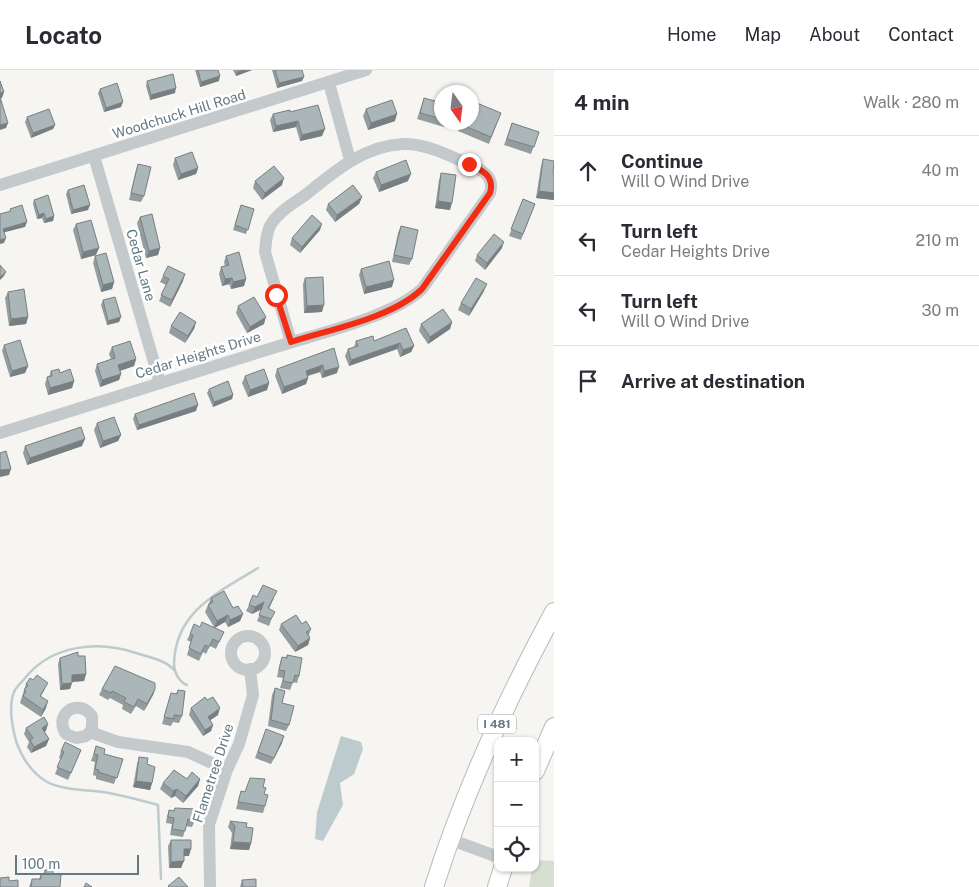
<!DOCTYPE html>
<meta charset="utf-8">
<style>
body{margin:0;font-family:"Public Sans",sans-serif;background:#f2f2f3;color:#2b2b33}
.controls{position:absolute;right:15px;bottom:15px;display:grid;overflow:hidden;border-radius:10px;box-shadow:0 1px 4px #0004}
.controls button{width:45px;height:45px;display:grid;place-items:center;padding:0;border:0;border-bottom:1px solid #e1e1e2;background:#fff;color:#2b2b33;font:25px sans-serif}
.compass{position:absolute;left:434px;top:15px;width:45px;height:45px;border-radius:50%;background:#fff;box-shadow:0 1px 4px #0004;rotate:166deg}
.scale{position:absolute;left:15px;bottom:12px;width:124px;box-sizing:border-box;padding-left:5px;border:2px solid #627a85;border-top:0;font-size:14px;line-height:18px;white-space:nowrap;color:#627a85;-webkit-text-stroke:4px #fff;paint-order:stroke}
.stop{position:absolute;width:15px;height:15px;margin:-11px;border:4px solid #f32d14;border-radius:50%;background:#fff}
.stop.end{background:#f32d14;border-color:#fff;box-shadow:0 1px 5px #0008}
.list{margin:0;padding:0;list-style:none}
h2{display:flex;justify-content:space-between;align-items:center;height:65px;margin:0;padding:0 20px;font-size:21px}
h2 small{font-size:16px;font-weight:400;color:#7c7c81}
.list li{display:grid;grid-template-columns:32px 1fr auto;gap:15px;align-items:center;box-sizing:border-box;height:70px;padding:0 20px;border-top:1px solid #e1e1e2}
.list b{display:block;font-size:19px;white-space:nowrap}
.list p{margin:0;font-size:16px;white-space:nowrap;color:#7c7c81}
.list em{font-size:16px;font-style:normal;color:#7c7c81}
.icon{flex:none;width:28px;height:28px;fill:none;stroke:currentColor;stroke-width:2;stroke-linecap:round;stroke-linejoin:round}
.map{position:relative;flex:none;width:554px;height:817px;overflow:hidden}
header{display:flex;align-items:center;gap:30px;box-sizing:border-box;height:70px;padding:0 25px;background:#fff;border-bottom:1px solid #e1e1e2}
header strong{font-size:24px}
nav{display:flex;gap:28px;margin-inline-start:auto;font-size:18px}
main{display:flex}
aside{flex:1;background:#fff}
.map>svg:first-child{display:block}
.green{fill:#d7ded2}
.water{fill:#bdcbcf}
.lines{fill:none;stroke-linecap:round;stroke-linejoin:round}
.stream{stroke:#bdcbcf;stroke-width:2.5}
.highway-casing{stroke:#b6bbbd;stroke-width:20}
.minor{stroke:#c4c9cb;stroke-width:12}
.highway{stroke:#fff;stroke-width:18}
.wall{fill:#939d9f}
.shaded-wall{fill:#787f82}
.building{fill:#abb6b9;stroke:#787f82}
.route{stroke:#f32d14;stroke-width:6}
.labels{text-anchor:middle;stroke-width:5;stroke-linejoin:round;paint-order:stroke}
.shield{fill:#fff;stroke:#91a2aa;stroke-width:1}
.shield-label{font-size:12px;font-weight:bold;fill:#627a85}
.street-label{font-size:14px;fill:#627a85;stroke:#fff}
</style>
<header>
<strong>Locato</strong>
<nav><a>Home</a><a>Map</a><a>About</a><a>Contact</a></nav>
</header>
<main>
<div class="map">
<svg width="554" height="817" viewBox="0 0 554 817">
<rect width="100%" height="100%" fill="#f6f5f1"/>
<!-- green -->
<path class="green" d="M535 790 554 791V817H529L532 798H535Z"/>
<!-- water -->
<path class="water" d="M341 666 361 672 363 679 354 704 340 713 343 735 323 771 315 769 317 742Z"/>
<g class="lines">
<!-- stream -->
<path class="stream" d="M187 615C179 612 174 602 174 594 175 541 219 522 258 498
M161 809 158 735C140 730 122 725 103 722 86 720 63 720 47 712 32 703 22 688 16 671 12 656 8 637 14 622 16 617 22 612 26 607 52 575 98 570 136 583 148 587 166 590 174 600"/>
<defs>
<path id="highway" d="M535 701 554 657
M434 817C464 721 506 631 554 542
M497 817 503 798"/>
</defs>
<!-- highway casing -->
<use href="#highway" class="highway-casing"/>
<!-- minor -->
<path class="minor" d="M329 13 350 90
M94 86 160 313
M0 115 366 0
M0 363C93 334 186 305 279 276 320 263 392 247 422 219L490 123C495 106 482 100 468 94 449 85 424 73 403 74 363 76 334 102 304 126 292 134 277 143 270 156 266 164 266 173 265 182L291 272
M231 583a17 17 0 1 1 34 0a17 17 0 1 1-34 0Z
M90 662 86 666 76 668 66 664C53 644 78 627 92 646V657L90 662 118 672 188 682 227 700
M449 769 498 787
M210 817 209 755 227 700 239 674 253 625 250 599"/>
<!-- highway -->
<use href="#highway" class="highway"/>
</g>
<!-- wall -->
<path class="wall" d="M195 0H218L219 11 200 17Z
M233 0H252L236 6Z
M272 0H302V11L277 18Z
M147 11 175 23 150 30 146 16Z
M100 19 121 37 104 42 98 23Z
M424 28 442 33V52H446L444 57 417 49Z
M366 39 395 51 368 60 363 46Z
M290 42 322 66 300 71 296 57 273 62 270 50 273 44Z
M501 43 489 74 458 61 461 52Z
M27 47 55 55 53 59 31 68 25 52Z
M512 53 539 62 531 84 504 75Z
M175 88 198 98 196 104 178 110 173 95Z
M543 89 553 104H554V130L536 128 541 96Z
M138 94 144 126 141 132 129 130 136 100Z
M376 102 408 111 379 122 373 108Z
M441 103 450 140 435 138 439 110Z
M255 111 282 115 262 130 253 118Z
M68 120 88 140 71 144 66 124Z
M362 127 359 134 335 152 326 140 328 134Z
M523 129 535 134 521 170 509 166Z
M34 130 54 146 53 151 44 153 42 148 37 149 33 134Z
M241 135 254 139 246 164 233 160Z
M140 147 160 178 158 185 146 188 137 153Z
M76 154 96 185 81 189 73 160Z
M401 156 412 189 409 195 392 192 398 163Z
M320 160 300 183 290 175 292 168Z
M502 178 485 200 475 191 477 185Z
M95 186 114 212 112 219 101 222 93 193Z
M226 186 246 209 244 216 231 219 229 214 222 216 219 204 221 197 225 196 224 192Z
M361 199 392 217 364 224 359 205Z
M163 206 183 211 170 237 159 231 166 215 160 212Z
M305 208 322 242 304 243 303 214Z
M484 221 469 246 458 240 461 233Z
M8 222 28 247 26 254 9 256 5 228Z
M103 230 121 247 119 252 107 255 101 235Z
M238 236 264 254 247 263 236 243Z
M196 252 194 259 185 273 169 263 171 256Z
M452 252 450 259 428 274 419 261 421 254Z
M406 258 414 276 411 282 400 287 397 279 349 296 345 286 348 279 354 277 356 271H374Z
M4 275 28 296 25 303 10 307 2 281Z
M112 277 136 289 134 296 120 301 121 304 119 310 100 317 95 301 97 294 111 289 109 284Z
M334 278 337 303 322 308 320 302 308 306V308L306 314 282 324 275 306 277 299Z
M51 301 74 311 72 318 48 325 45 314 47 307H49Z
M245 306 269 313 267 320 248 327 242 313Z
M209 319 233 325 232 329 213 337 207 323Z
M196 341 137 360 133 349 135 344Z
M97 353 121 365 118 371 100 378 94 360Z
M25 376H82L27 395 23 383Z
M257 527 274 528 269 539 272 548 269 556 257 551 262 539 252 544 246 541 249 535Z
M211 528 233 538 243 544 240 551 228 557 225 552 215 558 224 562 216 579 210 576 206 584 203 582 199 591 187 585 191 572 187 570 190 564 200 557H214L205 542Z
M281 554H302L311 559 309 565 310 568 308 575 295 582 279 560Z
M287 585 299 606 297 613 293 612 290 620 280 618 283 608 277 607 280 593 282 587H286Z
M78 586 86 604 84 611 72 612 70 619 60 620 58 594 60 588Z
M26 614 45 619 41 626 46 638 41 647 20 633Z
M275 618 282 633 289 655 286 661 268 656 272 625Z
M102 619H155L153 625 144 641 136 636 131 644 122 639 123 635 110 628 108 630 99 625Z
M178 620 182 646 179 653 173 652 171 656 162 654 171 623 176 624Z
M191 638 218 645 210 650 213 655 211 661 203 666 189 645Z
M26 658 46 661 44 662 49 669 46 676 31 683 27 677 29 672 24 664Z
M266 659 282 673 271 694 255 688Z
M96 676 104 684 123 689 114 714 96 709V706L93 705 95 692 91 691Z
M81 680 68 710 55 704 61 689 59 688 61 681Z
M139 687 147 694 152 713 150 720 133 717 137 694Z
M187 709H200L198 716 183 733 175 726 171 728 160 719 163 713Z
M263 717 264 724 265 736 263 743 236 739 241 721 245 722Z
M175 738 195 750 192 757 186 756 183 767 170 765 172 754 166 753 167 746 169 740 174 741Z
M230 751 246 757 251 773 249 780 230 779 232 763 228 757Z
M171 770 189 786H184L181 798H169L168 776Z
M45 800 53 804 60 817H29L32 809H39L41 804 44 803Z
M242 810 256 817H240Z"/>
<!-- shaded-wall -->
<path class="shaded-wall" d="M242 0H252L236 6 237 2Z
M220 6 219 11 200 17 201 12Z
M304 7 302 11 277 18 279 13Z
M176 18 175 23 150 30 151 25Z
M4 22 2 28 0 29V23Z
M123 32 121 37 104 42 106 38Z
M397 44 395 51 368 60 371 53Z
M298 51 296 57 273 62 276 56Z
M8 53 6 58 0 60V55Z
M55 55 53 59 31 68 33 63Z
M325 59 322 66 300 71 302 65Z
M198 98 196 104 178 110 181 104Z
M411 104 408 111 379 122 381 115Z
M284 108 282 115 262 130 265 123Z
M539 121 554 123V130L536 128Z
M362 127 359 134 335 152 337 145Z
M438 131 452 133 450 140 435 138Z
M90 135 88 140 71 144 73 140Z
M44 143 42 148 37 149 39 145Z
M54 146 53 151 44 153 46 149Z
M27 152 25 157 2 163 3 159Z
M322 154 320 160 300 183 302 177Z
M6 168 4 173 0 174V170Z
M504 172 502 178 485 200 487 193Z
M99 178 96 185 81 189 83 182Z
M160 178 158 185 146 188 149 181Z
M6 202 4 206 0 210V207Z
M185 204 183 211 170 237 172 230Z
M232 208 229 214 222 216 225 209Z
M246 209 244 216 231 219 233 212Z
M394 210 392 217 364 224 366 217Z
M114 212 112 219 101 222 103 215Z
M487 214 484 221 469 246 471 239Z
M324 235 322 242 304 243 307 236Z
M28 247 26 254 9 256 11 249Z
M121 247 119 252 107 255 108 251Z
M266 247 264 254 247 263 250 257Z
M196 252 194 259 185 273 188 266Z
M452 252 450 259 428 274 430 267Z
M400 273 397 279 349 296 351 290Z
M414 276 411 282 400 287 403 280Z
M136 289 134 296 116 302 118 295Z
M323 295 320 302 303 307 306 301Z
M28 296 25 303 10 307 12 301Z
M339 297 337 303 322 308 324 301Z
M121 304 119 310 100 317 102 310Z
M308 308 306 314 282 324 284 317Z
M74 311 72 318 48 325 50 318Z
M269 313 267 320 248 327 250 320Z
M233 325 232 329 213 337 214 332Z
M198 335 196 341 137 360 139 355Z
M121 365 118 371 100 378 103 371Z
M85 369 82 376 27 395 30 388Z
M11 399 9 405 0 407V400Z
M264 532 262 539 252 544 255 537Z
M243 544 240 551 228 557 230 550Z
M228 545 225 552 214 558 217 551Z
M310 568 308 575 295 582 298 576Z
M86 604 84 611 69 612 72 605Z
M72 613 70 619 60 620 62 614Z
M155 619 153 625 144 641 147 634Z
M48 631 46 638 41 647 43 640Z
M220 638 218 645 206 653 208 647Z
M48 654 46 661 40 664 42 658Z
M213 655 211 661 203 666 205 660Z
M284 666 282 673 271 694 274 688Z
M49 669 46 676 31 683 34 677Z
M200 709 198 716 183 733 186 726Z
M136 711 152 713 150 720 133 717Z
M177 719 175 726 171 728 173 721Z
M233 772 251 773 249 780 230 779Z
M184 779H191L189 786H181Z
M184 791 181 798H169L171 792Z"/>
<!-- building -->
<path class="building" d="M198 0H218L220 6 201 12Z
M275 0H302L304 7 279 13Z
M173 4 176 18 151 25 147 11Z
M0 11 4 22 0 23Z
M117 13 123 32 106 38 100 19Z
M0 27 8 53 0 55Z
M424 28 442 33V49L420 43Z
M392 30 397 44 371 53 366 39Z
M472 31 501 43 491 67 460 54 461 52H472Z
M318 35 325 59 302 65 298 51 276 56 273 44 290 40V42Z
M49 39 55 55 33 63 27 47Z
M512 53 539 62 534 77 507 69Z
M192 82 198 98 181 104 175 88Z
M543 89 554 91 553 104H554V123L539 121Z
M406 90 411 104 381 115 376 102Z
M138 94 151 97 144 126 131 123Z
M274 96 284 108 265 123 255 111Z
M441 103 456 105 452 133 438 131Z
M84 115 90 135 73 140 68 120Z
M353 115 362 127 337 145 328 134Z
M48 125 54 146 46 149 44 143 39 145 34 130Z
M523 129 535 134 523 164 511 159Z
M22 135 27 152 3 159 6 168 0 170V144L11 141 10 139Z
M241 135 254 139 248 160 235 155Z
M152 144 160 178 149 181 140 147Z
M312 145 322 154 302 177 292 168Z
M91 150 99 178 83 182 76 154Z
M401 156 418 160 412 189 394 185Z
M494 164 504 172 487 193 477 185Z
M239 182 246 209 233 212 232 208 225 209 221 197 229 195 226 186Z
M106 183 114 212 103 215 95 186Z
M389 191 394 210 366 217 361 199Z
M0 195 6 202 0 207Z
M168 196 185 204 172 230 161 225 169 209 163 206Z
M323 207 324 235 307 236 305 208Z
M476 208 487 214 471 239 461 233Z
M24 219 28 247 11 249 8 222Z
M115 227 121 247 108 251 103 230Z
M254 227 266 247 250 257 238 236Z
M443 239 452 252 430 267 421 254Z
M180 242 196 252 188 266 171 256Z
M406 258 414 276 403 280 400 273 351 290 348 279 358 276 356 271 373 266 374 271Z
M20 270 28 296 12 301 4 275Z
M130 271 136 289 118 295 121 304 102 310 97 294 115 288 112 277Z
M334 278 339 297 324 301 323 295 306 301 308 308 284 317 277 299Z
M59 299 60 303 70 299 74 311 50 318 47 307 52 306 51 301Z
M264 299 269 313 250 320 245 306Z
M228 311 233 325 214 332 209 319Z
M194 323 198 335 139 355 135 344Z
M114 347 121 365 103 371 97 353Z
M81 357 85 369 30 388 25 376Z
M6 381 11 399 0 400V383Z
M263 515 277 521 268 538 275 542 271 549 259 545 264 532 255 537 249 535 253 525 257 527Z
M224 521 233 538 238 536 243 544 230 550 228 545 217 551 208 535 213 532 211 528Z
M296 545 302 554 306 551 311 559 306 562 310 568 298 576 281 554Z
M202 552 224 562 219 572 213 569 209 577 205 575 201 584 189 578 193 565 190 564 194 554 200 557Z
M78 582V586H85L86 604 72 605V613L62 614 60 588Z
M287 585 302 588 299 606 295 605 293 613 283 611 285 601 279 600 282 587 287 588Z
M115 596 155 613V619L147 634 138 629 134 637 124 632 126 628 112 621 111 623 102 619Z
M37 605 48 613 40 626 48 631 43 640 23 626 26 621 24 620 28 615 26 614 30 608 33 610Z
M275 618 285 621 282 633 294 636 289 655 271 650Z
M178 620 185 621 182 646 174 645V649L164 647 171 623 177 624Z
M205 627 207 630 213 627 220 638 208 647 213 655 205 660 191 638Z
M44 647 48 654 42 658 49 669 34 677 30 670 33 668 26 658Z
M266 659 284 666 274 688 258 682Z
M65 672 81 680 71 703 57 697 64 682 61 681Z
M96 676 105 679 104 684 123 689 117 708 98 702 99 700 95 699 98 685 94 684Z
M139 687 148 688 147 694 155 697 152 713 136 711Z
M174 700 187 709 192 702 200 709 186 726 177 719 173 721 163 713Z
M250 708 265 709 263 717 266 718 264 724 268 725 265 736 238 732 241 721 245 722Z
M175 738 196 739 195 750 188 749 185 761 172 759 174 748 168 747 169 740 174 741Z
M230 751 247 753 246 757 253 758 251 773 233 772 235 756Z
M171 770H191V779H184V791L171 792Z
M45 800H53V804L61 805 60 817H31L32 809H41V804L45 803Z
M9 807V811L18 810V817H0V808Z
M179 807 188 817H169L168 816Z
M256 809V817H243L242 810Z
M86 813 92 817H84Z"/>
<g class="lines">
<!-- route -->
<path class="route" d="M276 225 291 272C331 259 392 248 422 219L490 123C495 106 482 100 469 94"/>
</g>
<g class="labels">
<!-- shield labels -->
<rect class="shield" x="478" y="644.5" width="38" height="19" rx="4"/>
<g class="shield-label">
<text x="497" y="658">I 481</text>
</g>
<!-- street labels -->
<g class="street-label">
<text transform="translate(179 44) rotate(-17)" y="5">Woodchuck Hill Road</text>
<text transform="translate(141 195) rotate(74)" y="5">Cedar Lane</text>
<text transform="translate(198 285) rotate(-17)" y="5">Cedar Heights Drive</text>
<text transform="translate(213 703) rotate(-72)" y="5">Flametree Drive</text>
</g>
</g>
</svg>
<div class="controls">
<button>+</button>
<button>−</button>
<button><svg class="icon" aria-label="locate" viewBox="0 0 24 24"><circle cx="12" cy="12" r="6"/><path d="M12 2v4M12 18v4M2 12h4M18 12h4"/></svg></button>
</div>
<svg class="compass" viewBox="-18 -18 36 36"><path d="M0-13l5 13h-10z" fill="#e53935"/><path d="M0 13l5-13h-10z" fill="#7c7c81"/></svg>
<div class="scale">100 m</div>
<div class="stop" style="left:276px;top:225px"></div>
<div class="stop end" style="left:469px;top:94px"></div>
</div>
<aside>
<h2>4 min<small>Walk · 280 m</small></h2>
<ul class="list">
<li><svg class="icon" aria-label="ahead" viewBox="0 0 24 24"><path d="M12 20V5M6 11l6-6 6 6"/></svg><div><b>Continue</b><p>Will O Wind Drive</p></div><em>40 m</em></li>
<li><svg class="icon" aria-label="left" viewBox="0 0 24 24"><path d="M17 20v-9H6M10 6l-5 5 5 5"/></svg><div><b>Turn left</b><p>Cedar Heights Drive</p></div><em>210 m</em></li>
<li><svg class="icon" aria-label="left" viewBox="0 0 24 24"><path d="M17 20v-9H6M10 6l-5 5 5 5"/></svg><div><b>Turn left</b><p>Will O Wind Drive</p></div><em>30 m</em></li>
<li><svg class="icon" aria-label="arrive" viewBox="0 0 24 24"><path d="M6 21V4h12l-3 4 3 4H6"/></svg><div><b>Arrive at destination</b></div></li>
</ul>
</aside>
</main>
